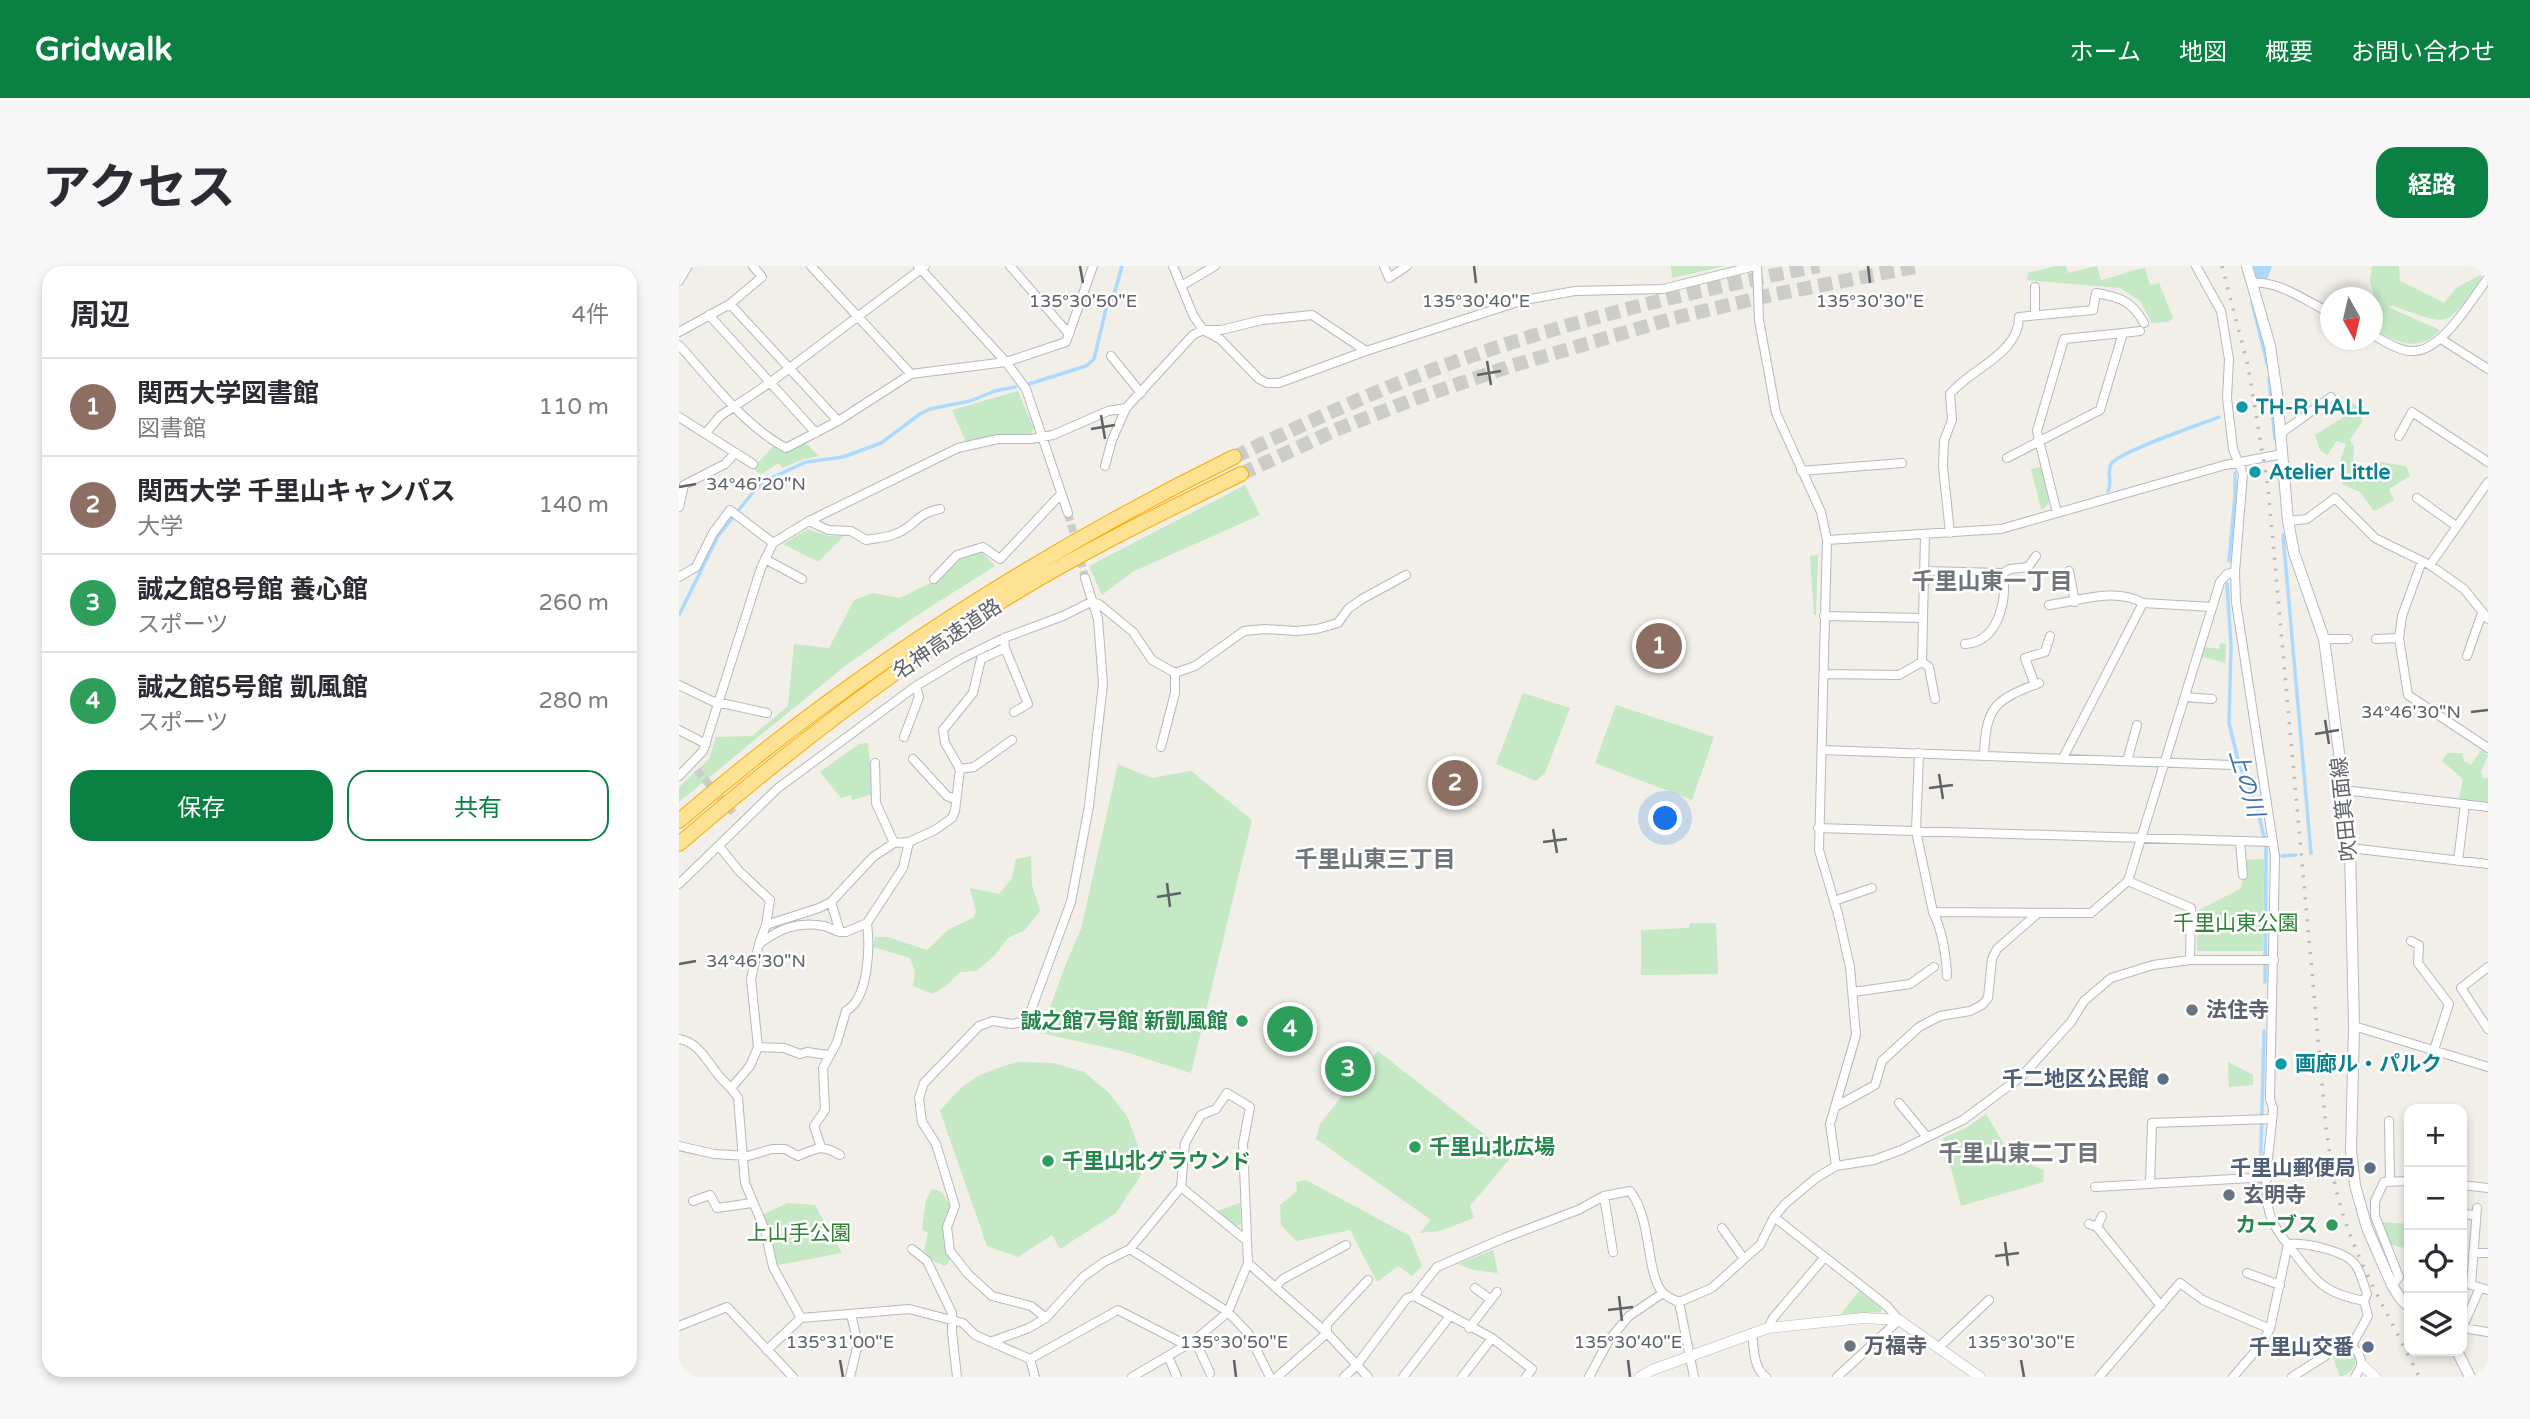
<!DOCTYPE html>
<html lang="ja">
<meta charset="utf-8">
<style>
body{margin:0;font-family:"Varela Round","Noto Sans JP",sans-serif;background:#f7f7f7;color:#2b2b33}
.controls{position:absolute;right:21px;bottom:21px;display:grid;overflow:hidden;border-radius:14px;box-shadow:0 4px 10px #0003}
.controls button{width:63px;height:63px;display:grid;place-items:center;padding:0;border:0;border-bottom:2px solid #e1e1e2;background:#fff;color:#2b2b33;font:35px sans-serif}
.compass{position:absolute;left:1641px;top:21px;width:63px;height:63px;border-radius:50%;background:#fff;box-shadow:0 4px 10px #0003;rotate:172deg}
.you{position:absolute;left:987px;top:553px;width:24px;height:24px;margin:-18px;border:5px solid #fff;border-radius:50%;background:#1a73e8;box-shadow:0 0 0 10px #1a73e833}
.badge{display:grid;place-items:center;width:46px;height:46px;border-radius:50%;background:#0b8043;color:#fff;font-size:23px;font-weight:700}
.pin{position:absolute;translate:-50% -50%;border:4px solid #fff;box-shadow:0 2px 7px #0006}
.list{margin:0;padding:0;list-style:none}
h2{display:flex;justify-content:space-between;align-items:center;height:91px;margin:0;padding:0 28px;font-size:30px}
h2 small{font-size:23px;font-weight:400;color:#7c7c81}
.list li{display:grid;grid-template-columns:46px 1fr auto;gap:21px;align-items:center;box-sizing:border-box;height:98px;padding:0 28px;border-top:2px solid #e1e1e2}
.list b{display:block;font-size:26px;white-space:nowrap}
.list p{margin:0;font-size:23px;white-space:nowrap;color:#7c7c81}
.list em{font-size:23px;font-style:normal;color:#7c7c81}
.actions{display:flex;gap:14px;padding:21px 28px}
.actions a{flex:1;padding:16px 0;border:2px solid #0b8043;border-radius:21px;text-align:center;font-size:24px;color:#0b8043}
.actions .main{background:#0b8043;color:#fff}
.icon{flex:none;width:38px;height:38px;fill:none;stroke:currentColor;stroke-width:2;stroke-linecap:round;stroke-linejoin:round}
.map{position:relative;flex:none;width:1809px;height:1111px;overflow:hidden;border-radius:21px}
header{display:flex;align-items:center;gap:42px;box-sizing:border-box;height:98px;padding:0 35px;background:#0b8043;color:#fff}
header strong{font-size:33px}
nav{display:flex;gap:38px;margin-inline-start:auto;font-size:24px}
.intro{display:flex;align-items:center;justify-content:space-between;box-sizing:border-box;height:168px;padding:0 42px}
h1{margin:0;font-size:49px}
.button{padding:18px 32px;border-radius:21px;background:#0b8043;color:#fff;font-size:24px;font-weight:700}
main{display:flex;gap:42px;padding:0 42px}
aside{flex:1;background:#fff;border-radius:21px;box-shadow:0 4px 10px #0003}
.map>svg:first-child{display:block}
.green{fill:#c5e8c5}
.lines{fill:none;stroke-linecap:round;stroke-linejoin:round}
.stream{stroke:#aadaff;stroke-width:3.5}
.river{stroke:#aadaff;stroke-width:19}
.minor-tunnel{stroke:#ccccc8;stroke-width:8;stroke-dasharray:8 4;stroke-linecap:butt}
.motorway-tunnel{stroke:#ccccc8;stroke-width:14;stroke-dasharray:14 7;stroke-linecap:butt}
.minor-casing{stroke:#b5b8bc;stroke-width:10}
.tertiary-casing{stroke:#b5b8bc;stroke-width:11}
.secondary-casing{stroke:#b6babf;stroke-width:12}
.motorway-casing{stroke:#f9ab00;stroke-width:16}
.minor{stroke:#fff;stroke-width:8}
.tertiary{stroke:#fff;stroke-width:10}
.secondary{stroke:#fff;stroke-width:10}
.motorway{stroke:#fde293;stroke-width:14}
.rail{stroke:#b6b7b8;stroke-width:3.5;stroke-dasharray:2 9;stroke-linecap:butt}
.ticks{fill:none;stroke:#5f6368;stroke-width:2.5}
.culture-dot{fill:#0f9aa8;stroke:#fff;stroke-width:2.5}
.worship-dot{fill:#6b7280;stroke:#fff;stroke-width:2.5}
.leisure-dot{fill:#2e9e5b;stroke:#fff;stroke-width:2.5}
.service-dot{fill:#5c6f8a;stroke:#fff;stroke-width:2.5}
.labels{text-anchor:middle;stroke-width:5;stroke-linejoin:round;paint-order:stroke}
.culture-label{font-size:21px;font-weight:bold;fill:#0d838f;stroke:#fff;text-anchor:start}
.street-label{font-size:21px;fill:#5f6368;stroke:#fff}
.park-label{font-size:21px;fill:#348238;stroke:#fff}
.worship-label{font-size:21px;font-weight:bold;fill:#5b616d;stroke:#fff;text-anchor:start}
.leisure-label{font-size:21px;font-weight:bold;fill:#27864d;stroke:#fff;text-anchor:end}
.service-label{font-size:21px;font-weight:bold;fill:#4e5e75;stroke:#fff;text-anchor:end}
.neighbourhood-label{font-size:23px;font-weight:bold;fill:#70757a;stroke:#fff}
.water-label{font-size:23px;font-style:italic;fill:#4174aa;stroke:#fff}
.ticks-label{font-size:18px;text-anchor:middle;fill:#5f6368;stroke:#fff;stroke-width:5;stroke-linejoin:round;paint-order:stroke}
</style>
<header>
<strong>Gridwalk</strong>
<nav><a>ホーム</a><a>地図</a><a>概要</a><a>お問い合わせ</a></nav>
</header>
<div class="intro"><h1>アクセス</h1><a class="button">経路</a></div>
<main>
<aside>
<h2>周辺<small>4件</small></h2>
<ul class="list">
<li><span class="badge" style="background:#8d6e63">1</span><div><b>関西大学図書館</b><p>図書館</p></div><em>110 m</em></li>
<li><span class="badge" style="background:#8d6e63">2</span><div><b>関西大学 千里山キャンパス</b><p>大学</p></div><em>140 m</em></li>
<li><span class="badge" style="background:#2e9e5b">3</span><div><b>誠之館8号館 養心館</b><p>スポーツ</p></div><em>260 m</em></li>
<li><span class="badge" style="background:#2e9e5b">4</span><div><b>誠之館5号館 凱風館</b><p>スポーツ</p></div><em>280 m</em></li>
</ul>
<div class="actions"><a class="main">保存</a><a>共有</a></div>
</aside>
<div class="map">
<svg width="1809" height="1111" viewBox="0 0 1809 1111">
<rect width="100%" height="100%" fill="#f1efe8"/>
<!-- green -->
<path class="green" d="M992 0H1046L993 12Z
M1377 0H1387L1389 7 1418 0 1422 14C1437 11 1450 4 1466 2L1471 19 1480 17 1494 52 1489 56 1473 57 1461 35 1441 22 1348 14 1349 7Z
M1693 0H1720L1721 15 1765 37 1777 22 1801 9 1804 13C1764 62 1775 61 1714 40L1709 41 1761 64C1740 88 1717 76 1694 63L1695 31 1691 14Z
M339 125 355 163 351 169H328L287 176 273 144Z
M1679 137 1683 156 1671 174 1675 181 1674 198 1697 207 1702 196 1727 200 1731 210 1710 223 1715 234 1695 245 1681 226 1665 219 1660 213 1664 201 1661 196 1667 178 1658 175 1648 189 1641 184 1636 169 1663 152 1666 141Z
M127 177 140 190 126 193 103 202 100 197 82 208 74 203 94 180 107 187Z
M1362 201 1370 236 1366 242 1362 243 1352 203Z
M566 219 581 249 453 306 423 329 410 300Z
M129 263 149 270 166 269 139 296 104 278Z
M303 286 316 300 234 352 166 400 0 536V521L30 493 37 471 73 470 109 440 115 378 150 382 175 334 194 327 221 332 261 312 283 292Z
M1139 289 1137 349H1135L1131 290Z
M1541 377 1547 378 1546 397 1525 391 1522 393 1525 381 1540 383Z
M844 427 891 442 866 507 857 515 817 498Z
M937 439 1035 471 1013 534 916 497Z
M189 477 194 528 173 534 172 529 162 532 141 506 180 478Z
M1802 484 1809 489 1802 506 1805 513 1809 511V540L1794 542 1780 532 1784 513 1763 495 1768 487H1783L1785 495 1792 499Z
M439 498 473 512 512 505 573 554 512 807 443 785 362 767 386 700 402 663Z
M352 590 353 619 361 645 346 664 329 672 316 689 297 705 281 706 267 720 254 728 234 720 236 706 231 692 194 681 196 671H209L248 684 270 663 294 652 297 646 291 622 320 628 333 612 337 593Z
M1585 593 1584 685H1518V645L1561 623 1566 607 1565 594Z
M1011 657H1037L1039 708 962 709V664L1010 662Z
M699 785 833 890 791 940 795 952 761 965 740 967 752 954 637 873 641 858Z
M338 796 374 797 405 806 429 826 448 850 459 880 462 909 437 947 381 983 373 969 339 991 308 980 261 845C288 813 298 808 338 796Z
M1549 796 1574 809V819L1550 821Z
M1307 848 1332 890 1365 904 1364 916 1282 940 1264 872 1287 862Z
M627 914 731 970 743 1000 733 1010 719 1000 698 1016 671 964 617 975 602 959 601 939 618 925 617 916Z
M253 923 263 926 271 939 265 961 272 992 267 1000 256 996 245 985 249 967 243 963 247 934Z
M108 937 136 939 163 987 99 999 83 949Z
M561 937 562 958 557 960 538 945Z
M1703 956 1730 958V983L1712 979Z
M814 984 819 1007 794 1004 779 998Z
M1180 1025 1202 1042V1046L1161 1049Z
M1667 1083 1677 1092C1676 1103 1671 1108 1661 1111L1653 1088Z"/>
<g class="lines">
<!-- stream -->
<path class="stream" d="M1573 36 1589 101
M1590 112 1596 173
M350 118 407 100 415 93 427 43 435 29 443 0
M1429 225C1434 215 1427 207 1432 198 1438 186 1523 158 1540 151
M1604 269 1632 587
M1550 295 1556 230V207
M1548 318 1552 379 1550 457 1560 498 1578 540 1587 581 1586 716
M0 349 39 270 75 225 88 214 127 196 164 191 202 177 241 148 251 143 291 135 316 125 336 121
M1603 590 1617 589
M1581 922 1585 765"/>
<!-- river -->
<path class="river" d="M1580 8 1583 0"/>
<!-- minor-tunnel -->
<path class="minor-tunnel" d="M389 247 406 312
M18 504 57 550"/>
<!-- motorway-tunnel -->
<path class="motorway-tunnel" d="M555 191C613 164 671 136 730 113 862 61 1002 27 1140 0
M562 208 659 163 738 132 829 101 995 52 1092 29 1241 0"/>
<defs>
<path id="minor" d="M132 0 232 108
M239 0 327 96 347 123 389 247
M331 0 390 68
M494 0 514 49 524 64 541 73 580 113 588 117H600L687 85 845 34 896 25 984 23 1076 0
M705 0 710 12 728 0
M1078 0 1080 54 1097 147 1142 246 1148 274 1140 584 1159 648 1171 701 1177 769 1151 858 1157 900
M1517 0 1542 45 1550 93 1548 132 1554 183 1564 208 1556 306 1557 336 1596 590 1591 833 1594 842C1593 873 1580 926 1593 954 1599 968 1611 981 1620 993 1641 1021 1651 1028 1685 1035L1689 1050 1673 1079
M0 15 9 0
M1573 17C1600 14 1628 36 1652 47
M502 20 536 0
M1356 21V49
M51 38 159 155
M30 49 137 167
M0 66 51 38 83 11 74 0
M1444 67 1461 65
M1694 69C1705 75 1721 86 1735 85 1763 85 1793 33 1809 12
M1762 73 1809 103
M0 79C32 114 64 159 107 182L159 155 232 108 327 96 387 76 414 0
M432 90 462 127
M0 151 74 198
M27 167 41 150 92 116 246 0
M1601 168 1652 131
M1720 170 1733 146 1809 196
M1328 192 1421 144 1444 67 1385 73 1358 165 1360 174 1378 247
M426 200 433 174 447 142
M1122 205 1223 197
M1738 232 1777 260
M0 241 5 219 46 198 56 187
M130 255 149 264 172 265 187 274C197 272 207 272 216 268 236 261 237 247 261 243
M1609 255 1628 253 1656 232 1696 272 1751 299 1785 323 1809 353
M1271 267 1264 201 1265 175 1273 154 1271 128C1291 103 1340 88 1340 51L1414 44 1417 27C1441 31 1453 35 1465 57
M1148 274 1322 263 1546 199 1603 188
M86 293 123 313
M1743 295 1723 350 1720 372 1729 429 1809 482
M1751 299 1809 216
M1246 305 1324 307C1328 334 1320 376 1286 378
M1390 305 1396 336
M1324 307 1331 303 1349 301 1357 290
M0 311 17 301 34 267 51 244 94 277
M255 313 278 289 304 281 321 293 382 228
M1370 339C1400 335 1436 321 1464 337
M1145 350 1243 352
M1645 373H1669
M1697 373 1720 372
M326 382 349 438 335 446
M1788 390 1803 347
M1243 396 1250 401 1256 433
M1144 408 1220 409 1243 396 1246 268
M0 419 33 435 88 447
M1356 419 1346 392 1366 386 1371 370
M1506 431 1533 433
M0 464 27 478
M225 471 240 431 237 420
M482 481 496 427V407
M1143 484 1553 499
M1240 487 1237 565 1254 646 1412 647 1449 615 1541 316 1548 308 1556 306
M1305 489C1307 440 1316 434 1360 417
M1384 492 1464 337 1533 341
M234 493 268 530 276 533
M1448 495 1458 459
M196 497 197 537 215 577
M281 503 295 501 333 474
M0 510 24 485 82 302 94 277 130 255 279 182 319 173H352L374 169 429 145 447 142 514 69 524 64H542L583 54 633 49 687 85
M1665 524 1809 541
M1139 562 1594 576
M1561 576 1564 609
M40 580 60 605 91 634 87 659
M1671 582 1809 598
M1779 595 1786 538
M1449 615 1512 642 1511 694
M0 618 99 522 237 420 282 393 325 372 384 350 412 336 420 338 454 366 473 394 496 407 516 400 565 365 586 363 617 365 638 363 659 357 669 343 683 333 727 309
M1155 635 1193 622
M1254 646C1264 666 1267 688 1268 710
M188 657 224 602 230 576
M1732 675 1740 679 1739 697 1770 738 1755 784
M80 678C100 663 118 655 145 660 150 661 155 665 161 666
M1809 701 1782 722 1809 763
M1174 726 1231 718 1255 701
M1675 760 1809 801
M0 773C21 777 28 796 41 811 48 819 54 823 59 832L66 917 86 964 94 1001 122 1052
M79 781 105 782 121 788 128 786 149 789
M53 821 71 800 79 781 72 713 80 678 87 659 140 642 152 636 194 591 215 577 230 576 256 564 273 552 276 545 281 503 266 477 264 464 294 427 302 393 326 382 325 372
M1220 837 1248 871
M1156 841 1196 819 1203 795 1240 761 1261 750 1291 745 1303 739 1309 732 1313 693 1318 683 1358 648
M1710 855 1711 914
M0 880 35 888 69 890 93 883H106L119 890C139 882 142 878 161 889
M142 881 135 860 146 844 144 802 158 776 167 745C190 732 191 681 188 657L167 666H161L152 636
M1471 918 1473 857 1593 853
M1783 919 1809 922
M502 921 568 975
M1416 921 1589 911
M925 930 934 986
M14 935 31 929 38 942 73 937
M1798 942 1792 1019 1809 1024
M1783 947 1797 950
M1095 951 1208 1040 1220 1054 1158 1111
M1410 958 1418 961 1482 1040
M1418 961 1423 950
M1043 962 1065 993
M233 983 248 995 273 1047V1066L278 1111
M451 983 549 1046 569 1067 591 1111
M1794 987H1809
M569 997 648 1067 689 1111
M1568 1007 1601 1019
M1713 1019 1720 1011 1696 950V935L1705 916 1730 915
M597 1020 604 1013 667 979
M796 1022 812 1034
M1801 1022 1783 1062 1809 1066
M735 1030 813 1072 853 1103 847 1111
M1524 1034 1591 1063
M1000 1036 1015 1111
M367 1052 352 1040 313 1030 289 1008 271 985 268 961 276 940 257 878 243 856 240 832 245 817 300 760 314 755 333 758 343 756 351 747 392 636 410 540 424 418 419 353 406 312
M0 1060 48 1041 114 1111
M790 1062 818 1026
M1089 1062 1094 1052 1145 992
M1073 1067C1075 1081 1074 1102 1087 1111
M516 1074 531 1107
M311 1076 350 1062 367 1052 404 1011 425 996 451 983 502 921 506 877 522 849 537 843 548 827 571 841 564 878 569 997 549 1046 516 1074 453 1111
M1259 1082 1310 1034
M88 1084 122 1052 230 1043 284 1057 296 1069 351 1093
M489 1090 498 1111
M351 1093 439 1044 507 1079
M351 1093 356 1111
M171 1111 179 1077 172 1049
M598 1111 648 1067V1058L689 1014
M665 1111 677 1100 728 1032 735 1030 758 1001 825 972 899 944 925 930 951 925C974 954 966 1009 985 1028 989 1031 995 1034 1000 1036L1033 1022 1065 993 1081 979 1095 951 1106 938 1137 912 1157 900 1195 894 1222 884 1284 854 1343 810 1392 756 1405 735 1432 712 1474 699 1511 694H1595
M724 1111 771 1050
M783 1111 813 1072
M910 1111 930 1074 950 1050 984 1027
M1420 1111 1501 1017 1520 1031
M1554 1111 1580 1081 1591 1063 1609 978C1627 977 1668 984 1678 1001 1682 1009 1685 1019 1688 1028L1685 1035
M1613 1111 1665 1078C1677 1080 1681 1088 1683 1099L1676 1111"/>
<path id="tertiary" d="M1683 1099 1696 1111
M961 1111 973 1104 1089 1062 1184 1052 1220 1054 1301 1111"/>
<path id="secondary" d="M1568 0 1591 80 1598 128 1609 255 1615 287 1645 373 1665 524 1671 582 1675 760 1672 885 1676 919 1688 962 1713 1019 1721 1032 1730 1041
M1778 1085 1791 1111"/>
<path id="motorway" d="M0 555C170 408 354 290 555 191
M0 578C100 492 206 409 318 338 396 289 480 248 562 208"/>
</defs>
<!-- minor casing -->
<use href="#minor" class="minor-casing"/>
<!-- tertiary casing -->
<use href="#tertiary" class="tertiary-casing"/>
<!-- secondary casing -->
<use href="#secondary" class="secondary-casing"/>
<!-- motorway casing -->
<use href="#motorway" class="motorway-casing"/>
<!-- minor -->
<use href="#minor" class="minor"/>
<!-- tertiary -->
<use href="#tertiary" class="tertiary"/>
<!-- secondary -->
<use href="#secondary" class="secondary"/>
<!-- motorway -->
<use href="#motorway" class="motorway"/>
<!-- rail -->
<path class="rail" d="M1543 0 1569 100 1589 221 1647 861C1651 889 1654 918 1663 945 1681 1004 1714 1056 1740 1111"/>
</g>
<!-- ticks -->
<path class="ticks" d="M401 0 404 17M795 0 797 17M1189 0 1191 17M808 95 812 119M798 109 822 105M422 149 426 173M412 163 436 159M0 221 17 218M1792 446 1809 444M1646 454 1650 478M1636 468 1660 464M1260 508 1264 533M1250 522 1274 519M874 563 878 587M864 576 888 573M488 617 491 641M478 631 502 627M0 698 17 695M1326 976 1329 1000M1316 990 1340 987M940 1030 943 1055M929 1044 954 1041M161 1094 164 1111M555 1094 557 1111M949 1094 951 1111M1342 1094 1345 1111"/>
<!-- markers -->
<g class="culture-dot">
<circle cx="1563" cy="141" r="7"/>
<circle cx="1576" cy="206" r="7"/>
<circle cx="1602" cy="798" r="7"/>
</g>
<g class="worship-dot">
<circle cx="1513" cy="744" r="7"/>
<circle cx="1550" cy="929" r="7"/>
<circle cx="1171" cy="1080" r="7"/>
</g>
<g class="leisure-dot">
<circle cx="563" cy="755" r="7"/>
<circle cx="736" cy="881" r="7"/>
<circle cx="369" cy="895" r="7"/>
<circle cx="1653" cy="959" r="7"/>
</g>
<g class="service-dot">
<circle cx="1484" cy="813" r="7"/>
<circle cx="1691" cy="902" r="7"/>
<circle cx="1689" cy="1081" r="7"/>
</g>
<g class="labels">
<!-- culture labels -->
<g class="culture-label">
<text x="1577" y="148">TH-R HALL</text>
<text x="1590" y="213">Atelier Little</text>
<text x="1616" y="805">画廊ル・パルク</text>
</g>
<!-- street labels -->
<g class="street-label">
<text transform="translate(268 373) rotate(-34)" y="7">名神高速道路</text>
<text transform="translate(1665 543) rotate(-96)" y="7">吹田箕面線</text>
</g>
<!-- park labels -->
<g class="park-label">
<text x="1557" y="664">千里山東公園</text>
<text x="120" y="974">上山手公園</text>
</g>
<!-- worship labels -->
<g class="worship-label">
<text x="1527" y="751">法住寺</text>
<text x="1564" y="936">玄明寺</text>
<text x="1185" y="1087">万福寺</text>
</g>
<!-- leisure labels -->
<g class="leisure-label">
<text x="549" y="762">誠之館7号館 新凱風館</text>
<text x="750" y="888" text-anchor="start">千里山北広場</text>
<text x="383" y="902" text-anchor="start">千里山北グラウンド</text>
<text x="1639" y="966">カーブス</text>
</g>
<!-- service labels -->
<g class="service-label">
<text x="1470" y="820">千二地区公民館</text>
<text x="1677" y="909">千里山郵便局</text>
<text x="1675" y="1088">千里山交番</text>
</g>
<!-- neighbourhood labels -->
<g class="neighbourhood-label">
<text x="1313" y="323">千里山東一丁目</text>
<text x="696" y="601">千里山東三丁目</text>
<text x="1340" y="895">千里山東二丁目</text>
</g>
<!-- water labels -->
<g class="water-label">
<text transform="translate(1568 517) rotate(73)" y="8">上の川</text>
</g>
</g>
<g class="ticks-label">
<text x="404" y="41">135°30'50"E</text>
<text x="797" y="41">135°30'40"E</text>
<text x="1191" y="41">135°30'30"E</text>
<text x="77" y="224">34°46'20"N</text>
<text x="1732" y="452">34°46'30"N</text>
<text x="77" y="701">34°46'30"N</text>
<text x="161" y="1082">135°31'00"E</text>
<text x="555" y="1082">135°30'50"E</text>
<text x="949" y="1082">135°30'40"E</text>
<text x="1342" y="1082">135°30'30"E</text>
</g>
</svg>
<div class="controls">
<button>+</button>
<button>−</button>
<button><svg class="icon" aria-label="locate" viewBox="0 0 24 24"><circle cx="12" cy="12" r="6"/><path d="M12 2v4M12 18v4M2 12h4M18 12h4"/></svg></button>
<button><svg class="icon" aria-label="layers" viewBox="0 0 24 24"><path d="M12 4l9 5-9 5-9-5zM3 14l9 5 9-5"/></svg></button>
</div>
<svg class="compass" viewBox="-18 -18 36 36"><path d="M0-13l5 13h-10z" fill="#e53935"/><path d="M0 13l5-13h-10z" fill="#7c7c81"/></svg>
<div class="you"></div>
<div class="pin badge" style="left:980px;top:380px;background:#8d6e63">1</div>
<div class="pin badge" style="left:776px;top:517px;background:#8d6e63">2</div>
<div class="pin badge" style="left:669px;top:803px;background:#2e9e5b">3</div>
<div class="pin badge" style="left:611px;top:763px;background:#2e9e5b">4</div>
</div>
</main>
